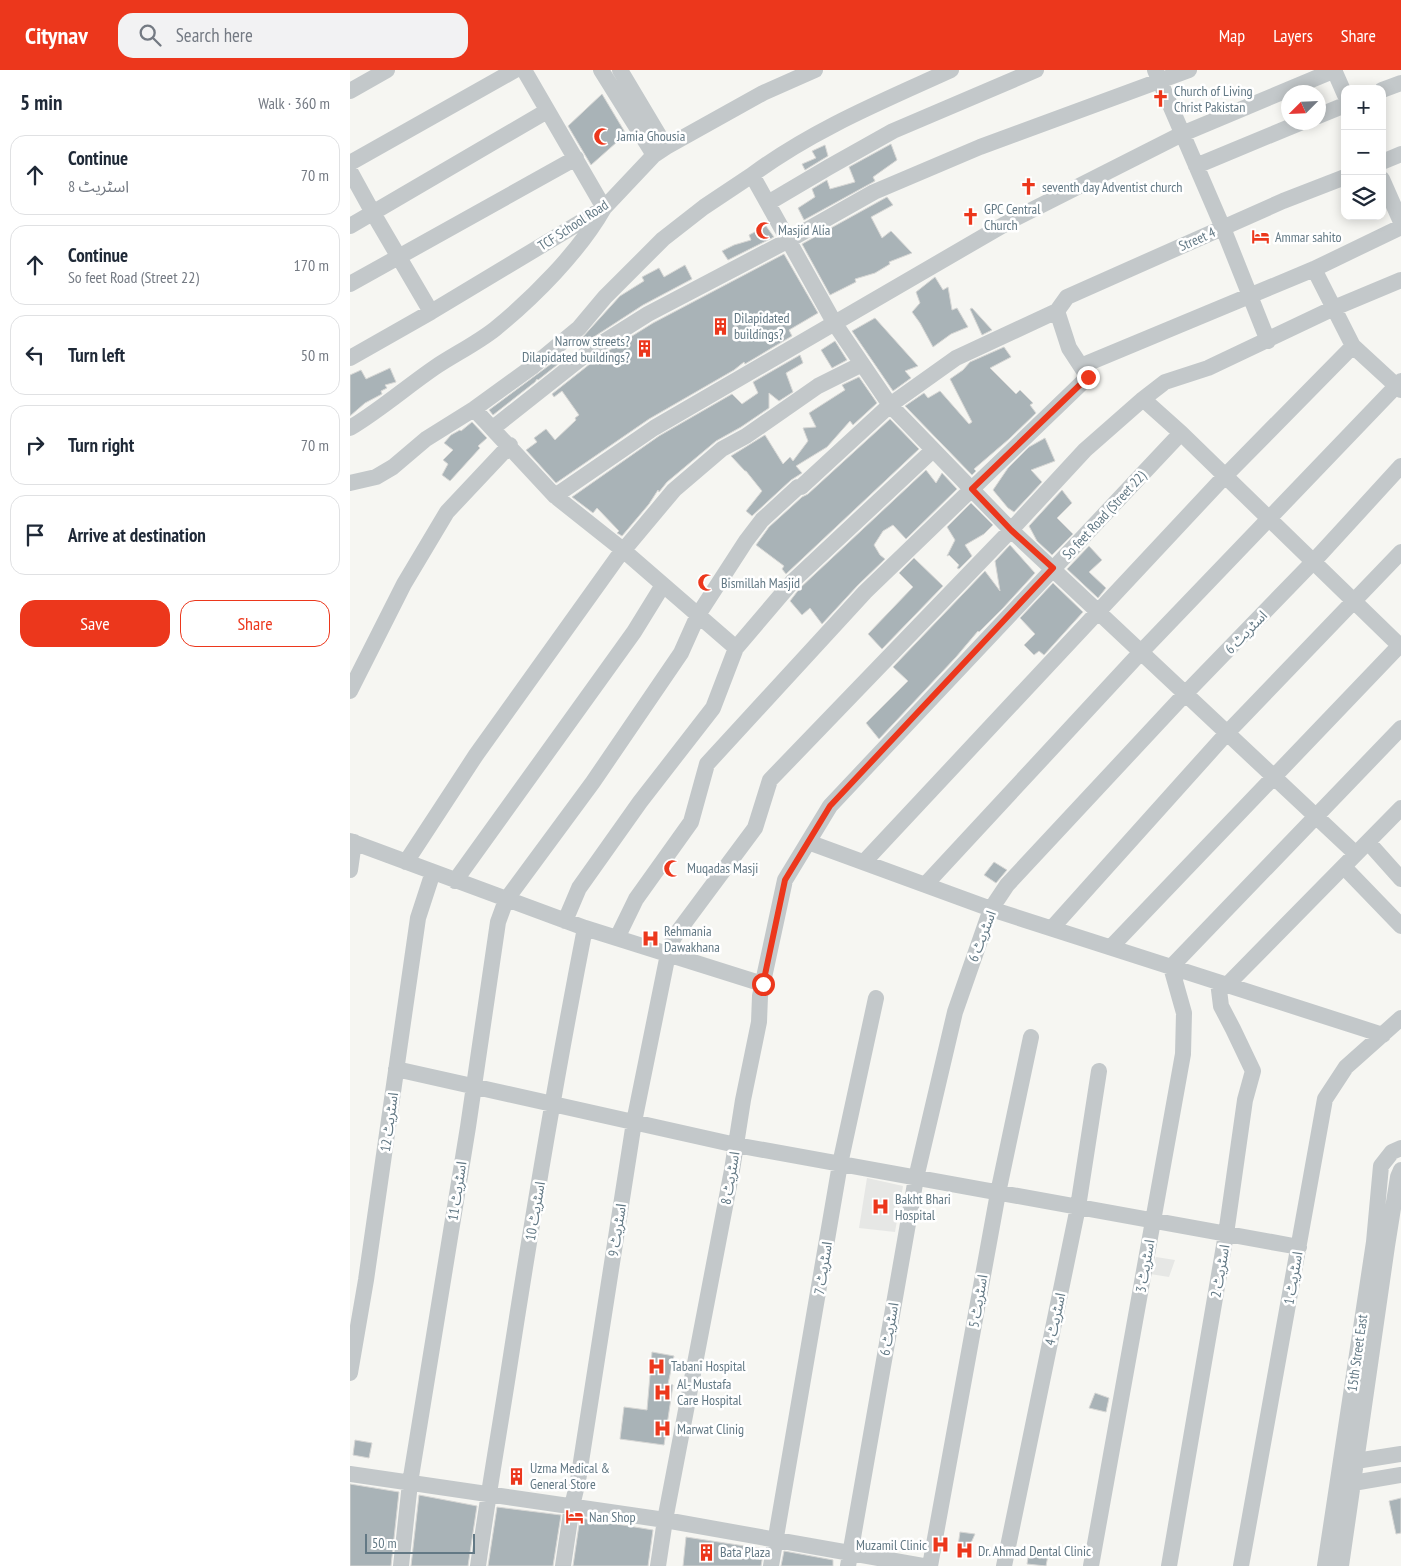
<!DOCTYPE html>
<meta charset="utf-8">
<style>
body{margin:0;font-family:"PT Sans Narrow","Noto Sans Arabic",sans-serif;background:#f2f2f3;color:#1f2937}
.controls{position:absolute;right:15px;top:15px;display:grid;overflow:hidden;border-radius:10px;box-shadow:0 2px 12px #0003}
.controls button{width:45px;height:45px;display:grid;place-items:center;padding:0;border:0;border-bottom:1px solid #e0e1e3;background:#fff;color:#1f2937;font:25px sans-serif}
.compass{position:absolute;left:931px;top:15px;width:45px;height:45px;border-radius:50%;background:#fff;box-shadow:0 2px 12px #0003;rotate:246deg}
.scale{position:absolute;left:15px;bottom:12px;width:110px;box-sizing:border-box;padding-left:5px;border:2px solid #637985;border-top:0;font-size:14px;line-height:18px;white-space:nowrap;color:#637985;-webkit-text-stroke:4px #fff;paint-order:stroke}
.stop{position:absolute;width:15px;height:15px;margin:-11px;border:4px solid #ec371c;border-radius:50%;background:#fff}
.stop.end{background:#ec371c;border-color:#fff;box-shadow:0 1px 5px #0008}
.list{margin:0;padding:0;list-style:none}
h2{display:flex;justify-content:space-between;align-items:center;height:65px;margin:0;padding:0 20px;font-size:21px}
h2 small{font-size:16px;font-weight:400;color:#747a83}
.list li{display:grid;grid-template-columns:32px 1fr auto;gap:15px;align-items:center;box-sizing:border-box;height:80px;margin:0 10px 10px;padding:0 10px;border:1px solid #e0e1e3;border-radius:15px}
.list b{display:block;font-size:19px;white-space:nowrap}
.list p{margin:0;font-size:16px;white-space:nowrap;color:#747a83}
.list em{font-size:16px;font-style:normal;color:#747a83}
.actions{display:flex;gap:10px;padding:15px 20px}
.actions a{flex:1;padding:11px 0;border:1px solid #ec371c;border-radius:15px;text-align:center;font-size:18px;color:#ec371c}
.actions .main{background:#ec371c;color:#fff}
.icon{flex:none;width:28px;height:28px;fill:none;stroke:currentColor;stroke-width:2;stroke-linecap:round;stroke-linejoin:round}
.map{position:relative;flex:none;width:1051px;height:1496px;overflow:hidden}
header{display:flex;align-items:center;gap:30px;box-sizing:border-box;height:70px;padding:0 25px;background:#ec371c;color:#fff}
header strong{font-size:24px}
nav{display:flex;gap:28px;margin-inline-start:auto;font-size:18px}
.search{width:350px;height:45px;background:#f2f2f3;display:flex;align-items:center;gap:12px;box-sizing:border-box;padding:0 18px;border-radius:15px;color:#747a83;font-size:19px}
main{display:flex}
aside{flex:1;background:#fff}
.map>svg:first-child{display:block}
.built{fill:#e6e7e5}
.building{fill:#a9b3b7;stroke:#d7d7d5}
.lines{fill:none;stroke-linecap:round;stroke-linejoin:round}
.minor{stroke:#c3c8ca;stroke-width:16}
.route{stroke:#ec371c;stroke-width:6}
.labels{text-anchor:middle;stroke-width:5;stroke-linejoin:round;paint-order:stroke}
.poi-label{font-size:14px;fill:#637985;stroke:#fff;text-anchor:start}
.street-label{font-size:14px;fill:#637985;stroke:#fff}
</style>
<header>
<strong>Citynav</strong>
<div class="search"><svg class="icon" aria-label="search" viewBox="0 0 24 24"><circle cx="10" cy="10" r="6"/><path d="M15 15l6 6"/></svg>Search here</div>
<nav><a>Map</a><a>Layers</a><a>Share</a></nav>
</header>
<main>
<aside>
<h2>5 min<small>Walk · 360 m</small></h2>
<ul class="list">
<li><svg class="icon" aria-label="ahead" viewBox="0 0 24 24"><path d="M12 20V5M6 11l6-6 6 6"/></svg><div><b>Continue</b><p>اسٹریٹ 8</p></div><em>70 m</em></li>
<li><svg class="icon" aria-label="ahead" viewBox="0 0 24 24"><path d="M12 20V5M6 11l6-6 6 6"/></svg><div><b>Continue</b><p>So feet Road (Street 22)</p></div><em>170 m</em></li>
<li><svg class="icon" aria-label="left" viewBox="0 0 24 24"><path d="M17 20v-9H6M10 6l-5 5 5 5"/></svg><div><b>Turn left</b></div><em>50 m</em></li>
<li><svg class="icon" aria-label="right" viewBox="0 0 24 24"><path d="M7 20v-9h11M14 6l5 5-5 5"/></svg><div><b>Turn right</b></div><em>70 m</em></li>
<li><svg class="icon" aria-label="arrive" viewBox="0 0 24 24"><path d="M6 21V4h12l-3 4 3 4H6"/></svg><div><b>Arrive at destination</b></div></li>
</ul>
<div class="actions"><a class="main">Save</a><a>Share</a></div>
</aside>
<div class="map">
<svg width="1051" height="1496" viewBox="0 0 1051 1496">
<rect width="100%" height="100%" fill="#f6f6f2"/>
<!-- built -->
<path class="built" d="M517 1108 553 1116 545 1162 509 1158Z
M806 1187 825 1190 819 1207 800 1204Z"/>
<!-- building -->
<path class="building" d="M252 24 276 64 241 95 218 56Z
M541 74 547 90 523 107 525 111 454 150 448 138 465 127 462 119 477 110 480 119 505 112 499 97Z
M475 75 478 86 455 100 452 94 466 88 462 81Z
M537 127 543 135 521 147 532 168 541 161 562 183 539 192 540 194 525 203 505 209 506 212 480 225 452 174Z
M416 156 424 167 378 190 372 181 384 175 401 170 399 165Z
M434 184 468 243 439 260 442 266 395 294 394 292 384 300 299 349 206 413 176 380 187 372 184 368 196 359 205 370 226 350 225 348 229 345 212 321 204 327 202 324 250 286 303 253Z
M335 195 342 209 293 235 233 274 230 270 270 226 294 211 292 207 309 198 314 207Z
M585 207 593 220 598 217 602 240 607 238 618 257 601 264 583 277 570 253 562 242 570 233 566 222Z
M622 238 642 260 632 265 620 239Z
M525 248 568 296 555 301 561 308 543 321 502 261Z
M485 271 497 290 482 298 471 280Z
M654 277 661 287 640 298 666 324 670 320 683 333 680 335 686 343 659 369 624 399 626 401 622 405 555 336 574 323 578 328 590 321 619 354 622 352 600 309 613 300 620 292Z
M450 285 453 293 436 303 443 322 429 331 419 323V338L391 357 366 371 317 412 309 422 308 420 299 434 272 466 267 463 269 461 247 438 243 443 222 427 309 366 382 324 392 334 408 323 403 312Z
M209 288 212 291 188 310 187 309 185 312 143 345 139 340Z
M40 298 46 312 35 315 37 318 31 321 32 324 15 333 0 346V305L11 300 16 309Z
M509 307 527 333 503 355 500 351 477 377 446 396 452 403 441 410 402 446 396 441 412 421 396 401H395L381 386 415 365 433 394 440 387 443 391 458 371 453 358 466 357 459 343 495 320 492 315Z
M540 349 569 379 436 504 432 499 434 496 406 475 419 457 452 427 458 424Z
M122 352 137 368 128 376 130 378 100 411 92 405 98 394 93 390 103 380 94 373 101 365 110 360 111 361Z
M695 368 705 391 681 400 692 412 664 442 658 438 643 420 658 398 679 377Z
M576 400 586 413 592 403 607 419 556 469 543 455 533 461 524 475 530 485 535 489 508 515 472 554 460 538 452 545 440 531 450 518Z
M712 420 722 433 707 448 723 464 702 485 687 471 679 456Z
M621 433 643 455 634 464 615 475 622 486 609 499 607 498 609 495 599 485 597 486 605 470 597 457Z
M660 475 685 503 653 538 629 562 628 561 606 587 529 669 516 653 558 611 543 597 635 501 650 521 645 491Z
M739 476 752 490 739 502 756 518 748 528 717 499Z
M564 488 593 516 532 579 518 564 563 517 549 503Z
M703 513 733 542 694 585 689 581 684 585 674 575 685 564 670 548Z
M644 792 657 800 646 813 634 805Z
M302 1282 324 1286 318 1314 323 1315 314 1375 270 1369 274 1337 297 1340Z
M745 1323 759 1328 756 1342 739 1338Z
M5 1370 22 1373 19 1388 3 1385Z
M0 1414 49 1422 41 1496H0Z
M69 1425 127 1436 118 1496H61Z
M1051 1428V1463L1046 1464 1039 1431Z
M147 1437 211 1445 203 1496H138Z
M230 1448 303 1460 298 1496H223Z
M610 1462 625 1464 621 1473 622 1485 607 1483Z
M336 1467 414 1479 411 1496H333Z
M680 1477 699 1480 696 1496 677 1494Z
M434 1481 483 1490V1496H431Z"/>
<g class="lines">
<!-- minor -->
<path class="minor" d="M251 0 304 85
M270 0 316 77
M601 0C533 31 462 60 402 105L485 254 540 335 661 460 1006 784
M805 0 873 158 918 271
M984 0 995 25
M1032 20 1051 13
M0 21 37 0
M968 46 995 35
M1032 92 1051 84
M0 93 165 0
M846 96 952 52
M0 101 23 143 81 242
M1032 109 1051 152
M418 133 479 97 543 61 686 0
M0 156 197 41
M964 199 1003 276 1051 320
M0 214 226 88
M707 241 717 227 933 131 995 107
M0 288 81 242 254 138 304 85 316 77 413 23 465 0
M731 296 964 199 1051 157
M793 329 831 363 1051 577
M124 339 205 426 273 480 386 578
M0 358C30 340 55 318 84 298 103 285 126 274 145 259 184 227 229 182 254 138L174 0
M143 358 244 278 298 244 439 170 524 122 630 77 839 0
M0 413 26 407 43 397 76 369 124 339 182 297 229 258 255 227 313 169 354 137 402 105
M205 426 304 358 662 150 832 64 985 0
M0 621 54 514 97 442 160 375
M0 771 235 858 413 914
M458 772 641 839 1033 965
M1018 772 1051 809
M56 792 126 685 267 488 324 420 372 379 396 366 468 316 512 294
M514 792 875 406 1003 276
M994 797 1051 856
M0 800 4 772
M105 811 284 562 313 515
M575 815 791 582 1051 311
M215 851 229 818 290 732 363 638 386 578 443 511 583 380
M702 858 877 663 1051 482
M267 868 286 829 341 752 357 694 515 522 738 307 719 278 707 241
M761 877 1051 574
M877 915 1051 738
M46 999 386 1075 949 1177
M0 1303 16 1210 68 848 83 802
M1006 1391 1051 1384
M0 1404 315 1450 573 1496
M1003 1413 1051 1405
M51 1496 60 1413 118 1057 148 852 156 830 243 712 331 583 348 545 396 471 412 450 448 417H451L540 335 606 288 707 241
M128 1496C137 1432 148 1369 158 1305 181 1156 206 1006 235 858
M213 1496 222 1436 228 1411 284 1052 318 884 324 867 405 758 420 710 661 460 735 380 793 329 815 312 858 298 984 238 1051 210
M308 1496 315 1450 382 1100 393 1030 409 952 410 926 435 810 480 736 831 363
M421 1496 490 1094 526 928
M498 1496 566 1108 605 942 641 839 657 815 835 624 963 492 1051 396
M580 1496 648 1123 681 967
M654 1496 728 1137 749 1001
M741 1496 833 984 834 943 821 897 1051 658
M819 1496 876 1164 895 1030 903 1001 883 959 871 936 868 912
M891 1496 975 1029 996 997 1051 948
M975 1496 1024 1172 1031 1096 1042 1082 1051 1078
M991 1496 1037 1176 1048 1107 1051 1100"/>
</g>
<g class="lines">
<!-- route -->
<path class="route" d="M413 914 435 810 480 736 703 498 661 460 622 419 738 307"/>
</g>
<!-- icons -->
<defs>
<symbol id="church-bare" viewBox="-9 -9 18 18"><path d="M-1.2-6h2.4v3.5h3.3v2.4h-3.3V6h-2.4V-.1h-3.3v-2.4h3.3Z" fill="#ec371c" stroke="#fff" stroke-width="2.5" paint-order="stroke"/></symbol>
<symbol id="mosque-bare" viewBox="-9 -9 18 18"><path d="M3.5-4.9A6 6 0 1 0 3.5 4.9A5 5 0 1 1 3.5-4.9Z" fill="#ec371c" stroke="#fff" stroke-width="2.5" paint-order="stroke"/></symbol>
<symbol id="hotel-bare" viewBox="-9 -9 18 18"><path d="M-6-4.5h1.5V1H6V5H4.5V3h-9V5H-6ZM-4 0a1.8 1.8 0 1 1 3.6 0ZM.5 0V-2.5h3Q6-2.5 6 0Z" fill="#ec371c" stroke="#fff" stroke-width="2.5" paint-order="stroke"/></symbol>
<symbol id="building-bare" viewBox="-9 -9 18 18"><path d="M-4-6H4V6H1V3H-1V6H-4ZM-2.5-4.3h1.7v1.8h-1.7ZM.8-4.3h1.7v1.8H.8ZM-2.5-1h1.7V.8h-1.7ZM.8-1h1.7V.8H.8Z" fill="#ec371c" stroke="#fff" stroke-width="2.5" paint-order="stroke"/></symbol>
<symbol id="hospital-bare" viewBox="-9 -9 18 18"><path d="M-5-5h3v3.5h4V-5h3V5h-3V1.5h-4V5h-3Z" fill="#ec371c" stroke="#fff" stroke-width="2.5" paint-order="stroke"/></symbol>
</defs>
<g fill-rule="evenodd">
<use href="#church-bare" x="798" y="16" width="25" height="25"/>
<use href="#mosque-bare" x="240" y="54" width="25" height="25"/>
<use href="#church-bare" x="666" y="104" width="25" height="25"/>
<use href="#church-bare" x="608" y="134" width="25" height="25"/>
<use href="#mosque-bare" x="402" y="148" width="25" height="25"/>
<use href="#hotel-bare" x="898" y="154" width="25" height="25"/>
<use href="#building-bare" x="358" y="244" width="25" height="25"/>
<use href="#building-bare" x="282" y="266" width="25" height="25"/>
<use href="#mosque-bare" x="344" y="500" width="25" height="25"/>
<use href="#mosque-bare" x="310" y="786" width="25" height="25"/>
<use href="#hospital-bare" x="288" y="856" width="25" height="25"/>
<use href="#hospital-bare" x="518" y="1124" width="25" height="25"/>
<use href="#hospital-bare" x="294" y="1284" width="25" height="25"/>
<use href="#hospital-bare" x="300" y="1310" width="25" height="25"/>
<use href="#hospital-bare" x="300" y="1346" width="25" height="25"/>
<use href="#building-bare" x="154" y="1394" width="25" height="25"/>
<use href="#hotel-bare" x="212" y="1434" width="25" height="25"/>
<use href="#hospital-bare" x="578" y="1462" width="25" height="25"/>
<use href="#hospital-bare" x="602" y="1468" width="25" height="25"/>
<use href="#building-bare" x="344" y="1470" width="25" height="25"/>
</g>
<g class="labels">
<!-- poi labels -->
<g class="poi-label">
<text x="824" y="26">Church of Living<tspan x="824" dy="16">Christ Pakistan</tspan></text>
<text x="267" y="71">Jamia Ghousia</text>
<text x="692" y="122">seventh day Adventist church</text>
<text x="634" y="144">GPC Central<tspan x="634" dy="16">Church</tspan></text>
<text x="428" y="165">Masjid Alia</text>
<text x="925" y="172">Ammar sahito</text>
<text x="384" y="253">Dilapidated<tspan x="384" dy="16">buildings?</tspan></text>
<text x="280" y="276" text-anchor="end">Narrow streets?<tspan x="280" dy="16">Dilapidated buildings?</tspan></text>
<text x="371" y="518">Bismillah Masjid</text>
<text x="337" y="803">Muqadas Masji</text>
<text x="314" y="866">Rehmania<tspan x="314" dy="16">Dawakhana</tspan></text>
<text x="545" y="1134">Bakht Bhari<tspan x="545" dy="16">Hospital</tspan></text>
<text x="321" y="1301">Tabani Hospital</text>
<text x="327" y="1319">Al- Mustafa<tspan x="327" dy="16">Care Hospital</tspan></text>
<text x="327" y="1364">Marwat Clinig</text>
<text x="180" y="1403">Uzma Medical &amp;<tspan x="180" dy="16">General Store</tspan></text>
<text x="239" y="1452">Nan Shop</text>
<text x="577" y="1480" text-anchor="end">Muzamil Clinic</text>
<text x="628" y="1486">Dr. Ahmad Dental Clinic</text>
<text x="370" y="1487">Bata Plaza</text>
</g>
<!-- street labels -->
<g class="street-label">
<text transform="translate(223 155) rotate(-33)" y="5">TCF School Road</text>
<text transform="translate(847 169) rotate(-24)" y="5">Street 4</text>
<text transform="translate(754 445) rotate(-47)" y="5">So feet Road (Street 22)</text>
<text transform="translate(896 562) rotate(-46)" y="5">اسٹریٹ 6</text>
<text transform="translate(632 866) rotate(-69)" y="5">اسٹریٹ 6</text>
<text transform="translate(39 1052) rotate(-82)" y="5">اسٹریٹ 12</text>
<text transform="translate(380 1108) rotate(-80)" y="5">اسٹریٹ 8</text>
<text transform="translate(107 1121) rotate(-81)" y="5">اسٹریٹ 11</text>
<text transform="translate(185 1141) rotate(-80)" y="5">اسٹریٹ 10</text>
<text transform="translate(267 1160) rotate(-81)" y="5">اسٹریٹ 9</text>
<text transform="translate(795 1196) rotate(-80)" y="5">اسٹریٹ 3</text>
<text transform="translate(473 1198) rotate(-81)" y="5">اسٹریٹ 7</text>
<text transform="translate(870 1201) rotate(-80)" y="5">اسٹریٹ 2</text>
<text transform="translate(943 1208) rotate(-80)" y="5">اسٹریٹ 1</text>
<text transform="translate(628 1231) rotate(-80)" y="5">اسٹریٹ 5</text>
<text transform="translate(705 1249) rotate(-78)" y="5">اسٹریٹ 4</text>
<text transform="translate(539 1259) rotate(-80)" y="5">اسٹریٹ 6</text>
<text transform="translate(1007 1283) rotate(-82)" y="5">15th Street East</text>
</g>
</g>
</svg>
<div class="controls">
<button>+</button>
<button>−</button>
<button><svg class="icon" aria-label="layers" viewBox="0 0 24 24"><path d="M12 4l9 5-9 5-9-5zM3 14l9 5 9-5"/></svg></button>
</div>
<svg class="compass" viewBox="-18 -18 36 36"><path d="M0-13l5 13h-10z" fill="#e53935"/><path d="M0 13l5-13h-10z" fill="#747a83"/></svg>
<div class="scale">50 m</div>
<div class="stop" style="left:413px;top:914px"></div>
<div class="stop end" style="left:738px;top:307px"></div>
</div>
</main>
